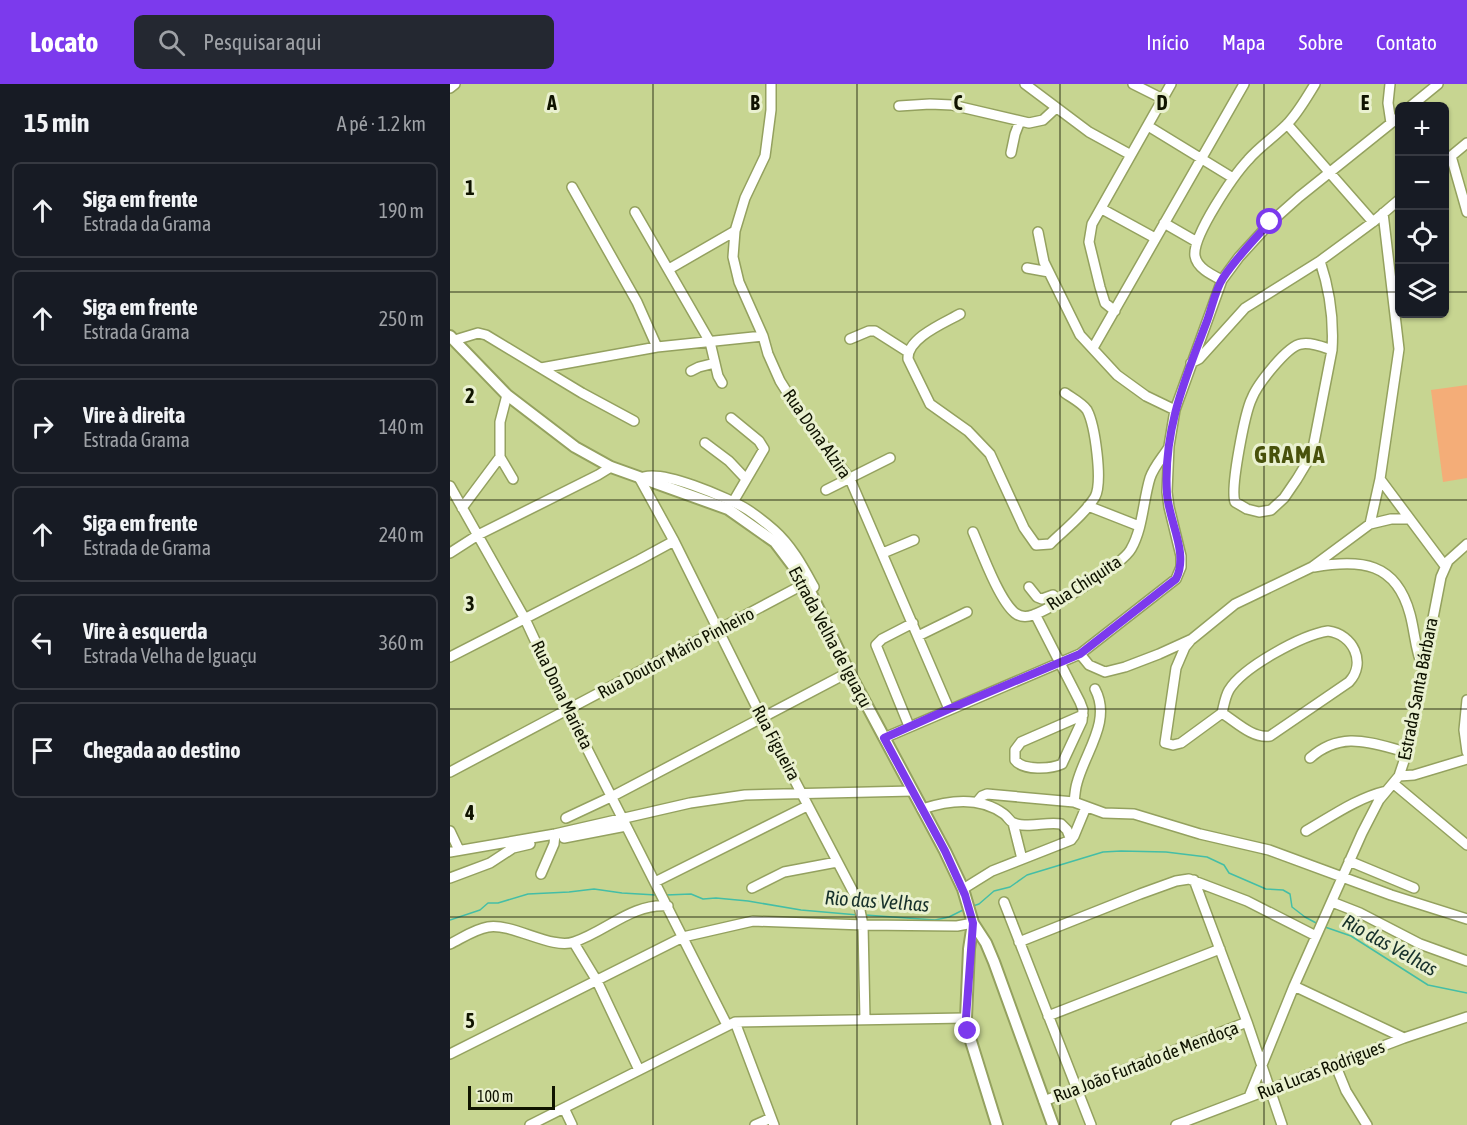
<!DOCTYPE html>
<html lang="pt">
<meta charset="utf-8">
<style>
body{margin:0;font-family:"Asap Condensed",sans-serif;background:#242831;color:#f1f3f6}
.controls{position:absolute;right:18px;top:18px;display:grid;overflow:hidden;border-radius:9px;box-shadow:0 2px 4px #0004}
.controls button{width:54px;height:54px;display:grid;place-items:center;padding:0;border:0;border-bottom:2px solid #363941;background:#171b24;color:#f1f3f6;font:30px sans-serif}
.scale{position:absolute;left:18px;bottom:15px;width:87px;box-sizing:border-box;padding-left:6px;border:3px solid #0f1300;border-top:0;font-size:16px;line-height:21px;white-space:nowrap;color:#0f1300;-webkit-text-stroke:4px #eaf1d0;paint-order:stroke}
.stop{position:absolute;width:18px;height:18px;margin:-14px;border:4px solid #7c3aed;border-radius:50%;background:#fff}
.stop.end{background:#7c3aed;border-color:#fff;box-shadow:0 2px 6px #0008}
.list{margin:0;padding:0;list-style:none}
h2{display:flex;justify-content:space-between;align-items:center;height:78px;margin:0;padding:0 24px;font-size:26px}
h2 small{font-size:20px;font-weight:400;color:#9ea1a6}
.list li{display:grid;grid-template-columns:39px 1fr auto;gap:18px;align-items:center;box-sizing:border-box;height:96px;margin:0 12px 12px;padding:0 12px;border:2px solid #363941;border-radius:9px}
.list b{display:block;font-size:22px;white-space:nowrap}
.list p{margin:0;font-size:20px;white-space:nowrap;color:#9ea1a6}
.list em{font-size:20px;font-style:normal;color:#9ea1a6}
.icon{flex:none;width:33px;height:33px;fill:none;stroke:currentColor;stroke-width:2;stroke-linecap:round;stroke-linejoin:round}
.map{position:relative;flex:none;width:1017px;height:1041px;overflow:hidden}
header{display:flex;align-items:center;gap:36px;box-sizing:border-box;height:84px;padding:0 30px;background:#7c3aed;color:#fff}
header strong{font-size:28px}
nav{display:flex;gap:33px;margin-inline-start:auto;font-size:21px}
.search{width:420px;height:54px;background:#242831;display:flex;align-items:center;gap:15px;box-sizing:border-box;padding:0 21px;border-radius:9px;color:#9ea1a6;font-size:22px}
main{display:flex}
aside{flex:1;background:#171b24}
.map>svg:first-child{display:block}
.green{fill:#f4ad78}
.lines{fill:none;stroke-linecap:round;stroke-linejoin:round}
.stream{stroke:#44bea6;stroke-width:1.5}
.minor-casing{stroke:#94a15f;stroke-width:12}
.major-casing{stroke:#94a15f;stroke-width:14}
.minor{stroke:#fff;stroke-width:9}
.major{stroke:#fff;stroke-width:10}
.route{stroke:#7c3aed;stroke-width:8}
.grid{fill:none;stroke:#0f1300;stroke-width:1.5;stroke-opacity:0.55}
.labels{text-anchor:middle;stroke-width:6;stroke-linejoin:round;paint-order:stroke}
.street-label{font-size:18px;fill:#0f1300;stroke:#eaf1d0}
.water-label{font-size:20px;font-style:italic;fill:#17312b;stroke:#eaf1d0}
.district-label{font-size:24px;font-weight:bold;letter-spacing:1.5px;fill:#48510b;stroke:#eaf1d0}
.grid-label{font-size:20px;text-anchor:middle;font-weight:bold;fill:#0f1300;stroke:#eaf1d0;stroke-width:6;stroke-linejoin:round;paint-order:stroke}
</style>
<header>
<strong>Locato</strong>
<div class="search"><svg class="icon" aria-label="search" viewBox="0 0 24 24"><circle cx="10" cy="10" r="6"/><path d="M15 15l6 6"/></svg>Pesquisar aqui</div>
<nav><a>Início</a><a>Mapa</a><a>Sobre</a><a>Contato</a></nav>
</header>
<main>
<aside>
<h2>15 min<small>A pé · 1.2 km</small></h2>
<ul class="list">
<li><svg class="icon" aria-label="ahead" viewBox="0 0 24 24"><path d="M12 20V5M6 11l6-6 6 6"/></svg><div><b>Siga em frente</b><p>Estrada da Grama</p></div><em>190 m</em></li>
<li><svg class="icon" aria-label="ahead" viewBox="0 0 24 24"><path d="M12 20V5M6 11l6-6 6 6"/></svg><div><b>Siga em frente</b><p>Estrada Grama</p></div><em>250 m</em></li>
<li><svg class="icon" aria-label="right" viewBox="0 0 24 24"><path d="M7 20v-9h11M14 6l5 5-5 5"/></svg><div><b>Vire à direita</b><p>Estrada Grama</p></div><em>140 m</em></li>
<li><svg class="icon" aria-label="ahead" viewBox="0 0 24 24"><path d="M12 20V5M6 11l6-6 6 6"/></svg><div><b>Siga em frente</b><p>Estrada de Grama</p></div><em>240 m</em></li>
<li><svg class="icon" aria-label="left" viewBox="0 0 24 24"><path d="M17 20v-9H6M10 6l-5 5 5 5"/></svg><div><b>Vire à esquerda</b><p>Estrada Velha de Iguaçu</p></div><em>360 m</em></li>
<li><svg class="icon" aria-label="arrive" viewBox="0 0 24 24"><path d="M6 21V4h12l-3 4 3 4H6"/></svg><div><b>Chegada ao destino</b></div></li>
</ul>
</aside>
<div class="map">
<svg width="1017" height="1041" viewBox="0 0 1017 1041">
<rect width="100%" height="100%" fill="#c7d591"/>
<!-- green -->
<path class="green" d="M1017 301V394L993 398 981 306Z"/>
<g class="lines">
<!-- stream -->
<path class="stream" d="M216 811 241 810 253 815 266 814 298 817 351 826 408 831
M523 822 529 820 544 807 560 803 577 791 653 768 671 767 716 768 757 773 774 781 779 789 816 805 833 806 840 810 842 823 855 833 868 840
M415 831 485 836 499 833 513 826
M0 836 30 826 38 819H48L78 810 119 808 144 805 172 809 206 811
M875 843 901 852 978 901 1017 909"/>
<defs>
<path id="minor" d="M321 0V26L315 72 295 114 285 147 283 173 289 198 313 252 318 270 330 297 352 332 400 395 499 625
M575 0 639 48 681 71
M683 0 713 15
M940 0 938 19 941 39
M0 4 5 0
M449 22 480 20 502 21 579 39 593 36 606 24
M961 22 988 0
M837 40 923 138
M698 42 783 94
M561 69 565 50 570 37
M1001 72 1017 128
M994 78 1017 59
M122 103 187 218 207 263
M652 125 705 154
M185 128 260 258 268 292 272 299
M933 129 949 265 930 395 995 482
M714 139 747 158
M588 148 594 178 630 251 667 291 696 312 725 326
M870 177C880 207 884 235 882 266L863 364 856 380 847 395 834 414 821 426 809 428 797 425 785 418C780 404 795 328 802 314 807 301 837 262 851 260 861 258 873 263 882 266
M577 184 599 188
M219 185 285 147
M772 196C762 191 747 184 745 172 742 152 784 91 798 76 810 62 826 52 839 38 849 27 857 13 865 0
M665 227 655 219 650 203 639 158 642 140 721 0
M510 230C494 239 457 254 458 275L480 320 518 347 540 370 574 444 586 461 600 460C614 446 634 431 645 413 653 398 645 341 637 326 632 319 622 314 615 309
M400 255 419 247H425L458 268
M5 256 28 249 36 251 132 309 184 337
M643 264 794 0
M741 279 749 275 795 224 870 177 923 138 950 115
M91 284 207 263 313 252
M241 287 249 283 265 279
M281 334 309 357 314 365 283 418
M255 359 279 377 296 395
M50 373 63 395
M0 402 75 535 118 627 277 941
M376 406 440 374
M638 422 689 442
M12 424 50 373V338L57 311
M920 440 930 395
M523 448C532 469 549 516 565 529 570 533 577 533 583 531 601 525 673 480 681 465 693 444 693 417 700 394 704 382 713 373 719 363
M0 469 28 451 148 391 161 383
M433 469 464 456
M864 483C911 475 946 478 960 530 965 548 965 566 973 584
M364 503C353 483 342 462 324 446 316 439 307 432 298 426 281 415 206 382 190 395L224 457 312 634 408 817 413 841 415 935
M579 503 587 513 592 515 603 511 610 517
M585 530 630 618 633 626 632 637 612 680C601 685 573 687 565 676V666L571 658 633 631
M878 547C903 550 917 579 899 598L820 652C803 655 786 638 772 629 774 621 775 613 779 606 793 583 852 551 878 547Z
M468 552 517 528
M740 557 735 563 726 584 715 659 723 661 731 659 772 629
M630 570 639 581 655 588 675 583 709 570 742 555 785 520 862 483 920 440 941 435H959
M0 573 189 476 224 457
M1017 616 1014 646 1017 668
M459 642 426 561 432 555 463 539
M434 654 630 570 726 495 731 483V472L719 423 717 408 719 362 725 326 772 196 789 173 821 138 849 113 950 32
M860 674C892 646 920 659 957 668
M0 688 356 499
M949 692 964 691 1017 675
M944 700 1017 761
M527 718 532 712 537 710 624 718 654 729 684 730 750 750 819 766 941 811 1017 835
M624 718C625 712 625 705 627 699 635 668 662 637 645 605
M472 725C499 716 530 712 554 730 558 733 560 738 564 739 579 745 596 737 611 740L617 746 621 756
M116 734 163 712 399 588
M563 739 572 775
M0 747 9 766
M856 747C882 732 907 714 936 707
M114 754 176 742
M621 756 624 752 636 723
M0 768 105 750 240 719 295 711 463 707
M899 777 964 804
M91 790 104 760 105 750
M0 794 40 779 63 764 80 760
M744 796 797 938 832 1041
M205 798 357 722
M302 804 334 788 387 778
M513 805 542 787 621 756
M554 818 641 1041
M882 818 910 829 970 860 1017 877
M569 858 690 810 726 797 739 795 797 817 866 852
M124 859 147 897 189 986
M0 860C12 854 25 845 38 843 63 839 102 866 124 858 157 847 182 819 218 822
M844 902 954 954
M598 932 770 865
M285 938 324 1041
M0 970 233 853 303 837 413 841 507 842 523 839
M885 980 896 1007 917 1041
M799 1013 844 902 912 749 929 716 949 692 957 668 991 493 998 477 1017 460
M594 1017 797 938
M114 1024 122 1041
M80 1041 285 938 516 934
M305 1041 321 1034
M726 1041 954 954 1017 933"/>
<path id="major" d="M0 252 57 311 125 363 161 383 278 425 325 458 356 499 399 588 495 767 513 805 523 839 536 859 544 878 603 1041
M523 839 519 865 516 934 520 954 547 1041"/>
</defs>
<!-- minor casing -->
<use href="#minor" class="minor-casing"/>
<!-- major casing -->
<use href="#major" class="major-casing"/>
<!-- minor -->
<use href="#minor" class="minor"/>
<!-- major -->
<use href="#major" class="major"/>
</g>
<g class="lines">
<!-- route -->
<path class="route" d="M518 947 516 934 523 839 515 811 495 767 434 654 499 625 630 570 726 495C739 469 719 438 717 410 713 346 735 295 757 237 762 224 765 206 773 194 786 174 804 156 820 138"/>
</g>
<!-- grid -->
<path class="grid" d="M203 0V1041M407 0V1041M610 0V1041M814 0V1041M0 208H950M994 208H1017M0 416H1017M0 625H1017M0 833H1017"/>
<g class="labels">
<!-- street labels -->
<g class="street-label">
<text transform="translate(367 350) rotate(55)" y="6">Rua Dona Alzira</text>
<text transform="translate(634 499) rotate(-33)" y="6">Rua Chiquita</text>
<text transform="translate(380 553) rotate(62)" y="6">Estrada Velha de Iguaçu</text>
<text transform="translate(226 569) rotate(-28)" y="6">Rua Doutor Mário Pinheiro</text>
<text transform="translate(968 605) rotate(-79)" y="6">Estrada Santa Bárbara</text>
<text transform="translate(112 611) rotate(64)" y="6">Rua Dona Marieta</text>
<text transform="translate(326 659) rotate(62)" y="6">Rua Figueira</text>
<text transform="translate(696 978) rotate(-21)" y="6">Rua João Furtado de Mendoça</text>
<text transform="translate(871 986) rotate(-21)" y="6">Rua Lucas Rodrigues</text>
</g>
<!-- water labels -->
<g class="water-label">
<text transform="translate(427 817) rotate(4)" y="7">Rio das Velhas</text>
<text transform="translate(940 861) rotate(29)" y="7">Rio das Velhas</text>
</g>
<!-- district labels -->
<g class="district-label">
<text x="840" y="379">GRAMA</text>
</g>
</g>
<g class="grid-label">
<text x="102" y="26">A</text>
<text x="305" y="26">B</text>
<text x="508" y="26">C</text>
<text x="712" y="26">D</text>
<text x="915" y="26">E</text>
<text x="20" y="111">1</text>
<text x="20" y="319">2</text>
<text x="20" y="527">3</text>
<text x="20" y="736">4</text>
<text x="20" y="944">5</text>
</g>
</svg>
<div class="controls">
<button>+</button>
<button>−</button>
<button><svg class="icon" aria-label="locate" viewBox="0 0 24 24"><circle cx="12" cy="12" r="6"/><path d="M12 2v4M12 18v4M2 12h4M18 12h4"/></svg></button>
<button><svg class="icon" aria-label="layers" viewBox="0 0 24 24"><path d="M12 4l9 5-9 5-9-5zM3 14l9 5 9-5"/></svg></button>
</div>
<div class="scale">100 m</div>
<div class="stop" style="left:820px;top:138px"></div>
<div class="stop end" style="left:518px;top:947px"></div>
</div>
</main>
